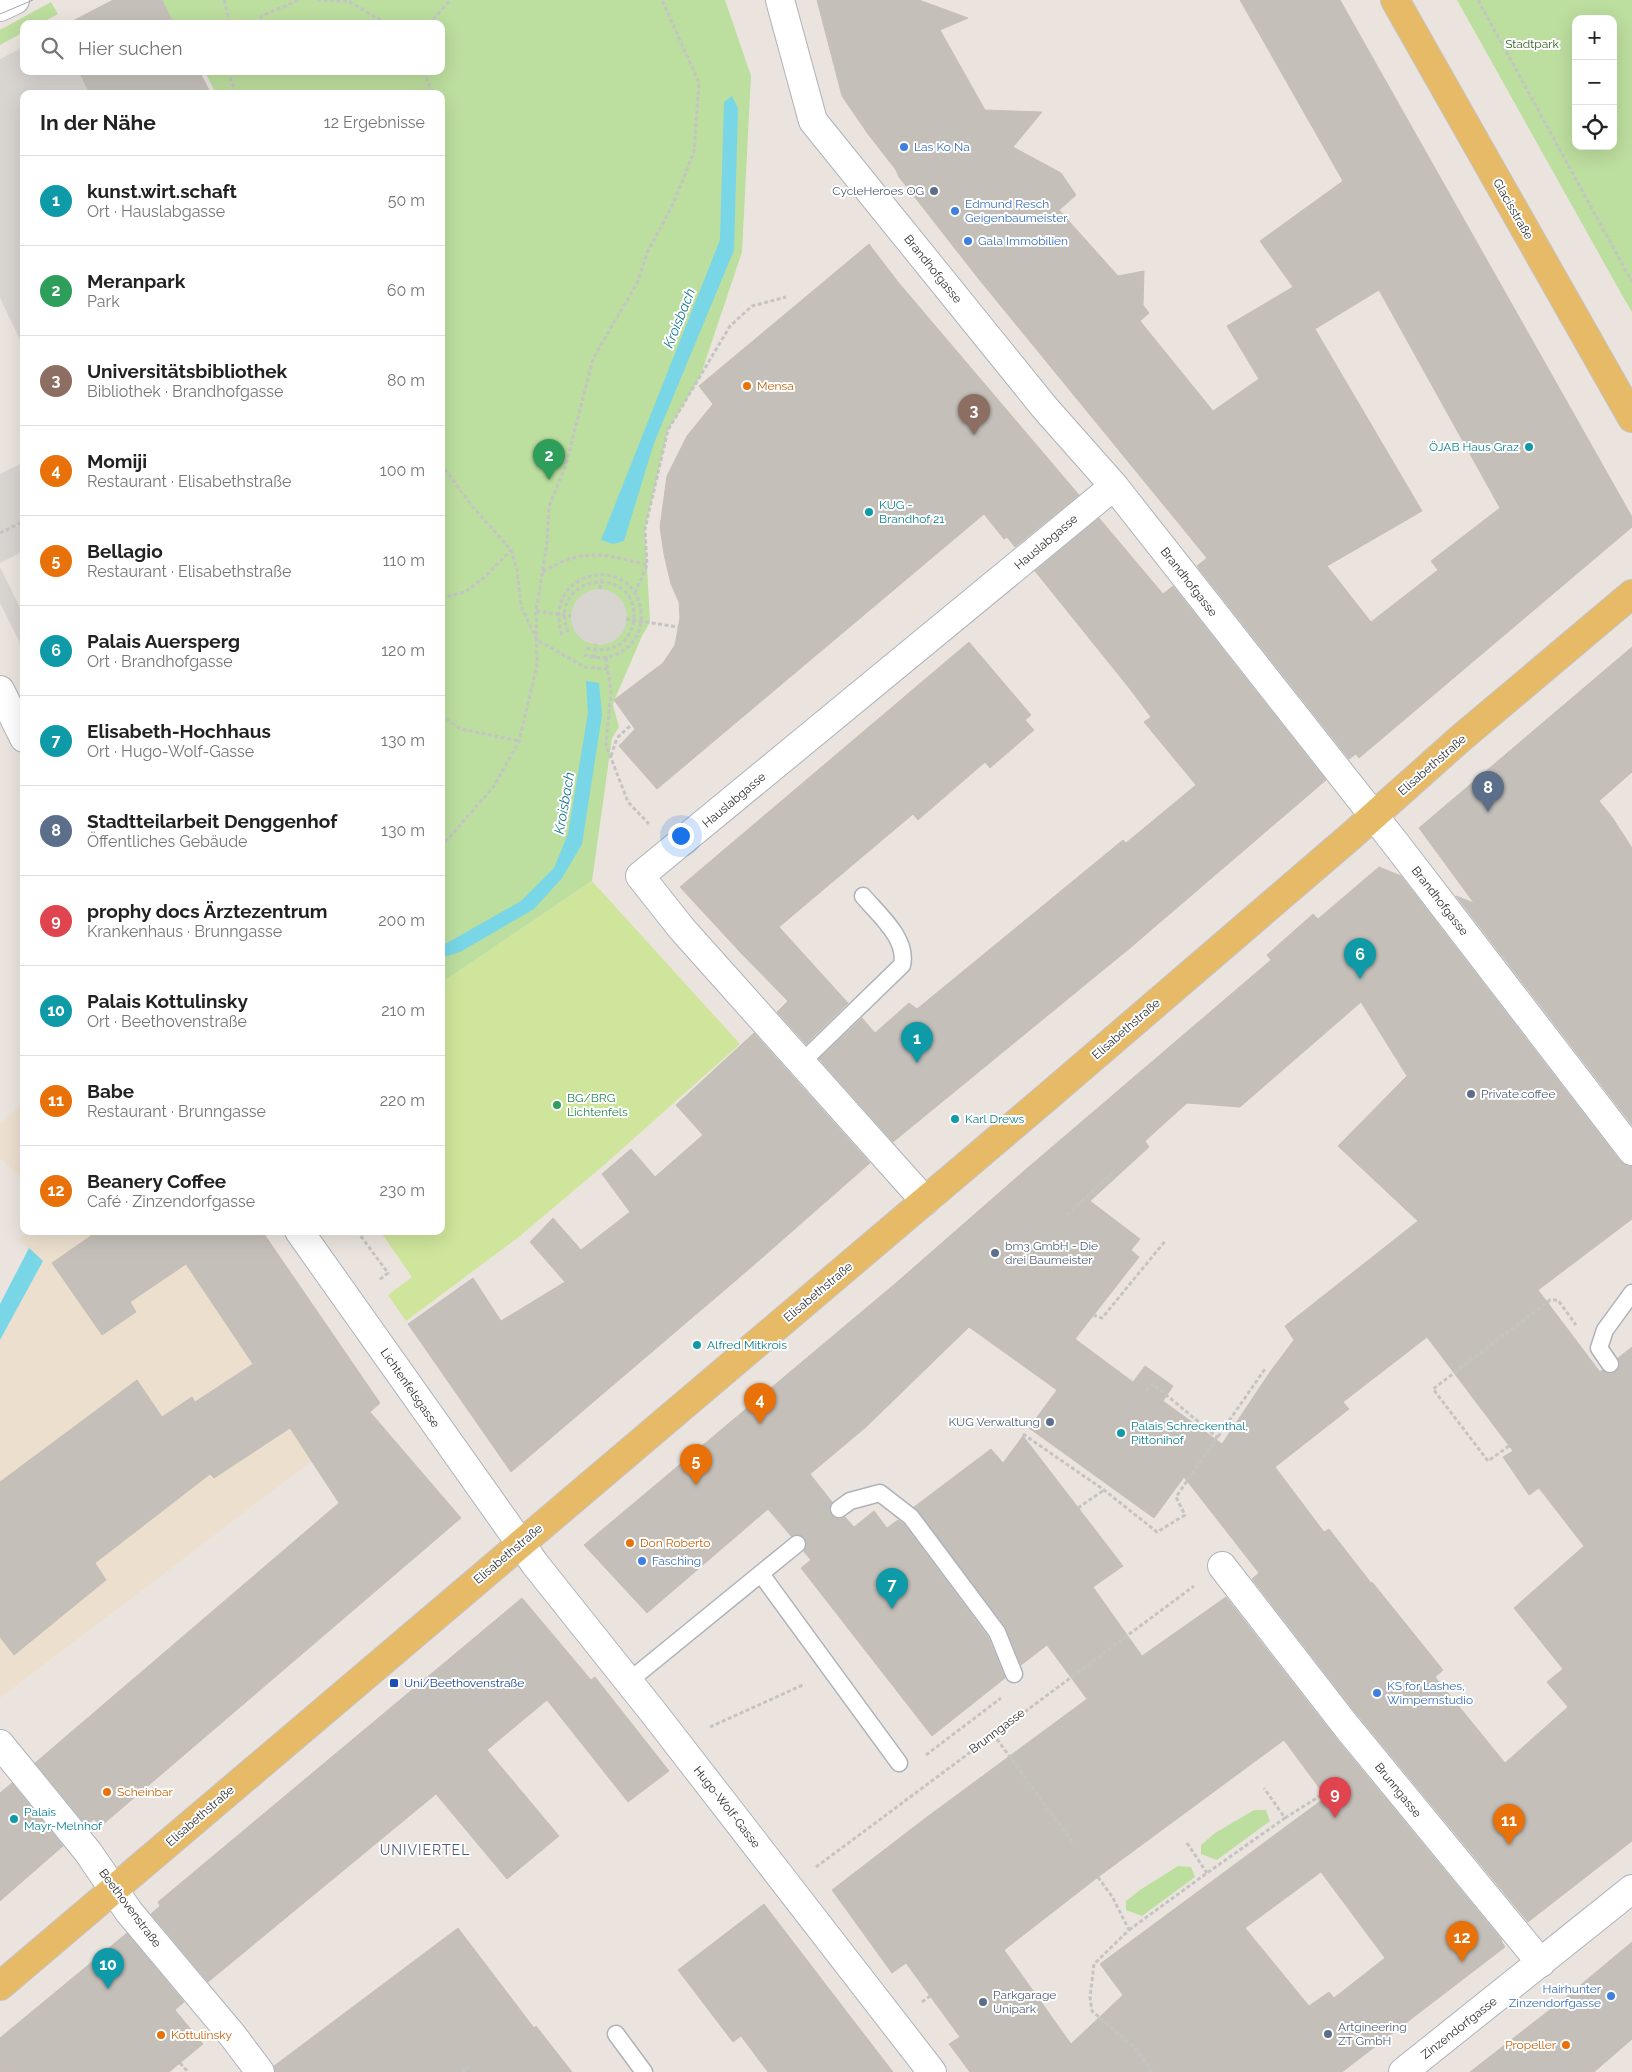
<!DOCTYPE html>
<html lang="de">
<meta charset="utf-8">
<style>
body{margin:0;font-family:Raleway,sans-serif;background:#f2f2f2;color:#222}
.controls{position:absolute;right:15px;top:15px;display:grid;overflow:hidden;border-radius:10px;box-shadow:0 5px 20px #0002}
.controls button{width:45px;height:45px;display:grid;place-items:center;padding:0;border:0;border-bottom:1px solid #e0e0e0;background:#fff;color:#222;font:25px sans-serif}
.you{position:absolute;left:680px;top:835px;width:18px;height:18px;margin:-12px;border:4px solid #fff;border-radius:50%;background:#1a73e8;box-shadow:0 0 0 8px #1a73e833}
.badge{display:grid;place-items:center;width:32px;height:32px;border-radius:50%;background:#1a73e8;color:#fff;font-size:16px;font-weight:700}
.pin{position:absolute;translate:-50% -41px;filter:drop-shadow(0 1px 2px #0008)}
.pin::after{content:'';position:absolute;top:26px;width:18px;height:15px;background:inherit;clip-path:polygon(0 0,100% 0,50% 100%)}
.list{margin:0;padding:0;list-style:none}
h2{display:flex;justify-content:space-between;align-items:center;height:65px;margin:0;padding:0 20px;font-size:21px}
h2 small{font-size:16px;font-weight:400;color:#767676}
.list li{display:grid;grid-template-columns:32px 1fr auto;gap:15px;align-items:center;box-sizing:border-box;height:90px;padding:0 20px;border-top:1px solid #e0e0e0}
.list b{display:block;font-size:19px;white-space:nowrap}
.list p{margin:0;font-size:16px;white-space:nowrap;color:#767676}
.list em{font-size:16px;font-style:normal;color:#767676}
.icon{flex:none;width:28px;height:28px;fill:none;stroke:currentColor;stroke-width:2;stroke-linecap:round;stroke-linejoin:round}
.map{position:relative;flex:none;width:1632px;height:2072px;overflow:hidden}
.search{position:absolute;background:#fff;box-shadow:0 5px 20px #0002;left:20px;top:20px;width:425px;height:55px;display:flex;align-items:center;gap:12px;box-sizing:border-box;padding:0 18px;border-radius:10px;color:#767676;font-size:19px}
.panel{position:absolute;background:#fff;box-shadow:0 5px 20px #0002;left:20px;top:90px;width:425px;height:1145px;border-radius:10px}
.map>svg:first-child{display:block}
.education{fill:#ecdfce}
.green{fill:#bcde9e;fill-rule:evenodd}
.pitch{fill:#cee59b}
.plaza{fill:#d8d4d0}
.water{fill:#78d6e6}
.building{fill:#c4bfb9;stroke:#c7bfb7;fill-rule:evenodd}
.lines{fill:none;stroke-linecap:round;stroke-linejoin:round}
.service-casing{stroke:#aeb2ba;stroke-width:19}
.minor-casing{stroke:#aeb2ba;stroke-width:30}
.secondary-casing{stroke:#aeb2ba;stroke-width:30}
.primary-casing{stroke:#c4c4c4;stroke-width:30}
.path{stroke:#c4c4c4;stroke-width:3;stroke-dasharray:4 2.5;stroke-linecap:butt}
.service{stroke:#fff;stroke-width:16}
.minor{stroke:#fff;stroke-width:28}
.secondary{stroke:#fff;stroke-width:28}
.primary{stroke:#e7ba68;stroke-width:28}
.tram{stroke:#a1a6b3;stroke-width:1}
.shop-dot{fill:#3f7fe0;stroke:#fff;stroke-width:2}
.service-dot{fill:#5c6f8a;stroke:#fff;stroke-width:2}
.food-dot{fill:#e8710a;stroke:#fff;stroke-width:2}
.culture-dot{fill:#0f9aa8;stroke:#fff;stroke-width:2}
.leisure-dot{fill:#2e9e5b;stroke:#fff;stroke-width:2}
.transit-dot{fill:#1a4fb4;stroke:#fff;stroke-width:2}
.labels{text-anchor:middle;stroke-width:4;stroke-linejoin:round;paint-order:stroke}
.park-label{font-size:12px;fill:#36631f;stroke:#fff}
.shop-label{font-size:12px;fill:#366cbe;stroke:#fff;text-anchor:start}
.service-label{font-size:12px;fill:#4e5e75;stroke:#fff;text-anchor:start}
.street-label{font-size:12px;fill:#2b2b2b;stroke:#fff}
.food-label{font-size:12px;fill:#c56008;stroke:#fff;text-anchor:start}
.culture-label{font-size:12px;fill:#0d838f;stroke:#fff;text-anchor:start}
.leisure-label{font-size:12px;fill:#27864d;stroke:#fff;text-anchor:start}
.transit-label{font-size:12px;fill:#164399;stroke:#fff;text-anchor:start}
.water-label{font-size:14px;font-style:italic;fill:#177792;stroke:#fff}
.neighbourhood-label{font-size:14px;letter-spacing:1px;fill:#4e5b78;stroke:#fff}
</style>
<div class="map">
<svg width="1632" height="2072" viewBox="0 0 1632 2072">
<rect width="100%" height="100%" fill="#ebe4de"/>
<!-- education -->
<path class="education" d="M24 1103V1181L0 1158V1124Z
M26 1231H262L380 1403 312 1461 0 1698V1340L43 1261 19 1240Z"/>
<!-- green -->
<path class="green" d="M162 0H725L751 76 742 252 700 377 668 430 645 529 650 622 642 636 614 701 613 705 619 727 612 738 592 881 441 983V94H216L206 74 201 75 199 71H441V24H174Z
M1457 0H1632V312L1622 295ZM1576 19H1613V146H1576Z
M51 2 58 14 39 24H24V32L0 45V30Z
M1254 1810H1266L1270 1821 1217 1860 1201 1854V1845L1215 1833Z
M1178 1866 1191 1867 1195 1877 1142 1916 1126 1910V1901L1140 1890Z"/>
<!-- pitch -->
<path class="pitch" d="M592 881 740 1044 604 1165 520 1236 406 1321 388 1295 412 1277 380 1231H441V983Z"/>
<!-- plaza -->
<path class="plaza" d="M24 47V71H79L90 94H24V348L0 298V59Z
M24 462V551L0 563V474Z
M0 567 24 616V651L0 603Z
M571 617a28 28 0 1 1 56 0a28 28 0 1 1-56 0Z"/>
<!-- water -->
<path class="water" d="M732 96 738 108 734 250 654 443 624 541 613 544 601 540 720 240 724 102Z
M586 681 599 683 602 715 582 844 562 878 534 909 460 952 441 958V944L447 943 521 901 554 868 568 834 588 713Z
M29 1248 43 1261 0 1340V1304Z"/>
<!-- building -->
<path class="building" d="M113 0H162L174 24H67Z
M817 0H919L968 18 940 30 985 110 1042 112 1013 147 1061 173 1076 195 1059 210 1118 276 1144 271 1143 305 1149 313 1140 321 1213 411 1259 379 1227 326 1293 287 1260 241 1343 181 1240 0H1340L1632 517V527L1359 758 1356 754 1349 759 1197 566 1207 558 978 278 899 177 896 170 868 134 842 96ZM1379 290 1500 508 1431 561 1438 570 1371 622 1327 566 1422 511 1315 329Z
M79 71H199L211 94H90Z
M869 244 898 282 1079 495 1015 547 1007 537 1004 539 984 514 657 789 619 746 635 729 614 700 663 663 675 645 680 618 679 602 671 584 664 554 660 527 667 476 687 436 713 404 699 386Z
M1099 518 1163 594 1173 586 1326 780 1130 948 893 1142 819 1059 862 1018 875 1033 909 1003 917 1009 1123 840 1126 843 1196 785 1144 722 1151 717 1130 689 1035 571Z
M969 642 1031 715 1025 720 1034 730 990 768 985 762 918 820 913 814 779 927 848 1003 806 1044 777 1012 788 1001 741 953 680 887Z
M1632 647V772L1599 801 1612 817 1632 848V1125L1456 896 1474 903 1419 828Z
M1379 867 1401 876 1620 1161 1626 1165 1632 1166V1219L1538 1290 1600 1372 1602 1370 1610 1374 1616 1372 1620 1364 1618 1358 1632 1347V1841L1528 1922 1359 1717 1252 1579 1259 1573 1184 1477 1154 1518 1029 1428 1057 1390 969 1327 866 1427 810 1474 832 1502 829 1511 835 1518 840 1519 845 1517 854 1527 874 1511 887 1528 898 1520 904 1524 988 1637 1005 1678 932 1736 801 1568 811 1560 804 1552 806 1547 805 1538 800 1535 791 1536 768 1509 647 1613 584 1545 896 1283 1024 1171 1271 960 1267 955 1313 914 1318 919ZM1361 1002 1407 1076 1338 1146 1418 1221 1285 1326 1294 1340 1270 1372 1222 1444 1163 1401 1173 1386 1145 1366 1133 1382 1075 1339 1139 1257 1131 1250 1140 1239 1090 1201 1149 1147 1145 1141 1187 1103 1240 1107ZM1427 1337 1513 1451 1503 1457 1529 1495 1539 1488 1584 1546 1514 1608 1563 1669 1547 1682 1568 1707 1505 1763 1435 1677 1443 1670 1372 1582 1371 1583 1329 1529 1324 1532 1275 1467 1349 1409 1343 1402Z
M754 1033 870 1163 748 1270 511 1472 408 1324 473 1278 501 1321 565 1282 530 1242 553 1218 581 1250 630 1212 602 1174 631 1149 655 1177 703 1135 676 1105Z
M98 1231H262L380 1403 370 1412 461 1518 101 1826 94 1819 86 1825 35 1763 339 1503 290 1428 214 1478 210 1474 95 1563 106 1580 14 1655 0 1637V1482L137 1380 162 1417 192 1397 195 1402 253 1364 186 1264 130 1302 136 1312 102 1335 52 1263Z
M1023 1436 1123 1566 1093 1587 1142 1656 1226 1597 1335 1737 1502 1940 1501 1941 1505 1947 1342 2072H970L949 2044 960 2037 906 1963 892 1973 832 1890 923 1820 1087 1699 1047 1645 1021 1665 1005 1626 914 1507 991 1449 1003 1463ZM1284 1740 1326 1797 1100 1964 1123 1995 1071 2044 1004 1950 1098 1877ZM1321 1872 1385 1958 1334 1998 1329 1992 1309 2006 1245 1928Z
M522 1598 591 1680 595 1677 669 1771 628 1802 547 1700 487 1750 559 1836 507 1879 436 1794 208 1982 151 1914 160 1906 158 1902Z
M12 1783 63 1846 0 1901V1793Z
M764 1904 836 1998 893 2072H768L741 2036 733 2042 678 1970Z
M458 1928 534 2028 536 2026 572 2072H275L274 2066Z
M127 1933 184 2002 175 2010 203 2044 169 2072H0V2038Z
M1632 1942V2039L1594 2072H1470L1565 1998Z"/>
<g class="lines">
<defs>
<path id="service" d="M802 1062 902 965C908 939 879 915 863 896
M1610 1364 1599 1348 1605 1330 1632 1293
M839 1509 850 1501 880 1493 911 1517 997 1632 1014 1674
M761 1574 899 1763
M629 1681 797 1544
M616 2034 644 2072"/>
<path id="minor" d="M780 0 813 121 1045 408 1114 486 1396 844 1632 1151
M0 690 24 738
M925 1201 682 929 640 876 1114 486
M299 1231 535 1564 653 1712 932 2072
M1222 1566 1347 1727 1541 1963
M0 1744 88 1852 129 1912 233 2036 260 2072
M1403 2072 1632 1889"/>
<path id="secondary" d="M0 7 15 0"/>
<path id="primary" d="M1395 0 1632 418
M0 1986 1046 1098 1351 836 1461 738 1632 594"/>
</defs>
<!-- service casing -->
<use href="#service" class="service-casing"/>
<!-- minor casing -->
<use href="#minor" class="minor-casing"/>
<!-- secondary casing -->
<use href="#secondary" class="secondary-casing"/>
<!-- primary casing -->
<use href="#primary" class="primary-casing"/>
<!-- path -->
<path class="path" d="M224 0 230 24
M317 0 348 1 387 24
M1478 0 1632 282
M256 24 262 16 299 0
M429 24 450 0
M231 71 230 77 236 94
M424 71 432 94
M441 130V145
M441 464 472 506 511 550 517 570 521 606 537 640 585 667 608 669
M0 533 24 521
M543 572C581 547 606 554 647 565
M600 589 603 573
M635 593 647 565 645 529 668 430 730 326 752 306 786 297
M441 598 465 592 485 577 511 550
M536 611 571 616
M626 619 678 627
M568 632C546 577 633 562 634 615 634 623 631 633 625 640 614 651 599 651 585 648
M562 635C540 567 638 552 641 614 642 625 638 637 630 645 617 658 600 660 584 655
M594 658 596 644
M606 658 611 692 606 745 628 802 649 824
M441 715 461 729 519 741
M611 756 617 738 632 724
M441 847 494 786 519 741 537 665 536 611 547 544 549 506 565 468 593 359 637 283 648 251 672 206 694 152 699 83 662 0
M1067 1215 1112 1173
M357 1231 388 1273 378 1281
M1093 1315 1102 1318 1166 1240
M1146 1391 1153 1384 1218 1438
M1023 1434 1104 1490 1157 1532 1185 1515 1176 1497 1265 1369
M1509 1446 1488 1461 1433 1389 1550 1300H1558L1576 1325
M1078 1508 1104 1490
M710 1727 805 1684
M993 1734 1074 1844
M926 1755 1001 1698
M1285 1818 1320 1796
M1187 1843 1207 1873
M816 1867 1194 1586
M1098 1877 1113 1898 1129 1930 1094 1964 1090 1997 1092 2011 1137 2050 1152 2072
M1129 1930 1207 1873 1285 1818 1264 1788
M922 2002 930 1996
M180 2063 188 2072
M462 2072 469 2067"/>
<!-- service -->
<use href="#service" class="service"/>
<!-- minor -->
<use href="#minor" class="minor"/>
<!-- secondary -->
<use href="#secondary" class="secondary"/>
<!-- primary -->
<use href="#primary" class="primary"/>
<!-- tram -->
<path class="tram" d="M0 14 33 0"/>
</g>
<!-- markers -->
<g class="shop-dot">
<circle cx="904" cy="147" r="5"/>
<circle cx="955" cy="211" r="5"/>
<circle cx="968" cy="241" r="5"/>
<circle cx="642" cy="1561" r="5"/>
<circle cx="1377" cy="1693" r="5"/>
<circle cx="1611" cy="1996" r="5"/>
</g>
<g class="service-dot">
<circle cx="934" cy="191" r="5"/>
<circle cx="1471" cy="1094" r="5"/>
<circle cx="995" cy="1253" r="5"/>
<circle cx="1050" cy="1422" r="5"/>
<circle cx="983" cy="2002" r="5"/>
<circle cx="1328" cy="2034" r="5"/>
</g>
<g class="food-dot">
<circle cx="747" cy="386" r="5"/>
<circle cx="630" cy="1543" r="5"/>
<circle cx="107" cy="1792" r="5"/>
<circle cx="161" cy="2035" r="5"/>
<circle cx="1566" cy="2045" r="5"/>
</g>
<g class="culture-dot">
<circle cx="1529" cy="447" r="5"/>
<circle cx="869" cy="512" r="5"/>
<circle cx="955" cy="1119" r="5"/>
<circle cx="697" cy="1345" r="5"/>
<circle cx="1121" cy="1433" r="5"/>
<circle cx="14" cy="1819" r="5"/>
</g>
<circle class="leisure-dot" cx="557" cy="1105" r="5"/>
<rect class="transit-dot" x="389" y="1678" width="10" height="10" rx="2.5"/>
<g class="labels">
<!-- park labels -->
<g class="park-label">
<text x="1532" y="48">Stadtpark</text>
</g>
<!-- shop labels -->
<g class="shop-label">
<text x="914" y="151">Las Ko Na</text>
<text x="965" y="208">Edmund Resch<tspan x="965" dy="14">Geigenbaumeister</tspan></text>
<text x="978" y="245">Gala Immobilien</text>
<text x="652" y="1565">Fasching</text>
<text x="1387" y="1690">KS for Lashes,<tspan x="1387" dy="14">Wimpernstudio</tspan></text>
<text x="1601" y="1993" text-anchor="end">Hairhunter<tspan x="1601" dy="14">Zinzendorfgasse</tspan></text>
</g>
<!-- service labels -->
<g class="service-label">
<text x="924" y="195" text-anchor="end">CycleHeroes OG</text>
<text x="1481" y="1098">Private.coffee</text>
<text x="1005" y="1250">bm3 GmbH - Die<tspan x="1005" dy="14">drei Baumeister</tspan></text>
<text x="1040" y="1426" text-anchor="end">KUG Verwaltung</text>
<text x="993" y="1999">Parkgarage<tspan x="993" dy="14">Unipark</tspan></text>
<text x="1338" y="2031">Artgineering<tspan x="1338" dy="14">ZT GmbH</tspan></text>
</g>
<!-- street labels -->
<g class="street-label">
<text transform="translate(1513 209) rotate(60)" y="4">Glacisstraße</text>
<text transform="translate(933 269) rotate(51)" y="4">Brandhofgasse</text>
<text transform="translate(1046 542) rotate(-40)" y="4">Hauslabgasse</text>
<text transform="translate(1189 582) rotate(52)" y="4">Brandhofgasse</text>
<text transform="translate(1432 765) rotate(-41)" y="4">Elisabethstraße</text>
<text transform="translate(734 800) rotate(-40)" y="4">Hauslabgasse</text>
<text transform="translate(1440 901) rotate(52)" y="4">Brandhofgasse</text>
<text transform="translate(1126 1029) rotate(-41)" y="4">Elisabethstraße</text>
<text transform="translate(818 1292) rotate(-40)" y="4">Elisabethstraße</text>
<text transform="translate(410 1388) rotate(55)" y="4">Lichtenfelsgasse</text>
<text transform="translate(508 1554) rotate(-40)" y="4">Elisabethstraße</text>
<text transform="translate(997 1731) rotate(-37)" y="4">Brunngasse</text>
<text transform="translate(1398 1790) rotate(51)" y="4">Brunngasse</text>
<text transform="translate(727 1807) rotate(52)" y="4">Hugo-Wolf-Gasse</text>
<text transform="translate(200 1816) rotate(-41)" y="4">Elisabethstraße</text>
<text transform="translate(130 1908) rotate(53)" y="4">Beethovenstraße</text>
<text transform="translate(1459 2028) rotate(-38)" y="4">Zinzendorfgasse</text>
</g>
<!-- food labels -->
<g class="food-label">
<text x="757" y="390">Mensa</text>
<text x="640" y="1547">Don Roberto</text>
<text x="117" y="1796">Scheinbar</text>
<text x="171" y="2039">Kottulinsky</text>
<text x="1556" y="2049" text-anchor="end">Propeller</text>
</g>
<!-- culture labels -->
<g class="culture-label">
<text x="1519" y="451" text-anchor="end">ÖJAB Haus Graz</text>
<text x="879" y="509">KUG -<tspan x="879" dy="14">Brandhof 21</tspan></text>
<text x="965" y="1123">Karl Drews</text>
<text x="707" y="1349">Alfred Mitkrois</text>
<text x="1131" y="1430">Palais Schreckenthal,<tspan x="1131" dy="14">Pittonihof</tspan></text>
<text x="24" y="1816">Palais<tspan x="24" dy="14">Mayr-Melnhof</tspan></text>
</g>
<!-- leisure labels -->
<g class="leisure-label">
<text x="567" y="1102">BG/BRG<tspan x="567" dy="14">Lichtenfels</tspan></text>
</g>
<!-- transit labels -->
<g class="transit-label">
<text x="404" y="1687">Uni/Beethovenstraße</text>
</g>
<!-- water labels -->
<g class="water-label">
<text transform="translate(679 318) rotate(-68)" y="5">Kroisbach</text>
<text transform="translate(564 803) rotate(-80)" y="5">Kroisbach</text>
</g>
<!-- neighbourhood labels -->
<g class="neighbourhood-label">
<text x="425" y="1855">UNIVIERTEL</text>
</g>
</g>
</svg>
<div class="controls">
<button>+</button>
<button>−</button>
<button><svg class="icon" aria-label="locate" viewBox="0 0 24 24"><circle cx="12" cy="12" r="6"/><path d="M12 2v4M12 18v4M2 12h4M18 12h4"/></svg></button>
</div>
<div class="you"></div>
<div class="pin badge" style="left:917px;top:1063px;background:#0f9aa8">1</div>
<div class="pin badge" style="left:549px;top:480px;background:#2e9e5b">2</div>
<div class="pin badge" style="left:974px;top:435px;background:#8d6e63">3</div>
<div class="pin badge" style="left:760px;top:1424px;background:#e8710a">4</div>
<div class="pin badge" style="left:696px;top:1485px;background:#e8710a">5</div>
<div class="pin badge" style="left:1360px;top:979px;background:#0f9aa8">6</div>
<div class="pin badge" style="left:892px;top:1609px;background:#0f9aa8">7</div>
<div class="pin badge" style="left:1488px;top:812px;background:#5c6f8a">8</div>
<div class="pin badge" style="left:1335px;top:1818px;background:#e0444e">9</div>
<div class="pin badge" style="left:108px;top:1989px;background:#0f9aa8">10</div>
<div class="pin badge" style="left:1509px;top:1845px;background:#e8710a">11</div>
<div class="pin badge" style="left:1462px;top:1962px;background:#e8710a">12</div>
<div class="search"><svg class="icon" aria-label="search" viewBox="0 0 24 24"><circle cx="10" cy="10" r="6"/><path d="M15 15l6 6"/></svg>Hier suchen</div>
<section class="panel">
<h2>In der Nähe<small>12 Ergebnisse</small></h2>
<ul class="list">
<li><span class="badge" style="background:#0f9aa8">1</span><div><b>kunst.wirt.schaft</b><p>Ort · Hauslabgasse</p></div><em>50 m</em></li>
<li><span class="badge" style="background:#2e9e5b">2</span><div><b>Meranpark</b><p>Park</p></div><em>60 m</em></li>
<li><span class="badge" style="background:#8d6e63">3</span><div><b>Universitätsbibliothek</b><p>Bibliothek · Brandhofgasse</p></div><em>80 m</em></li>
<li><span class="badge" style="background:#e8710a">4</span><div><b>Momiji</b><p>Restaurant · Elisabethstraße</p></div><em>100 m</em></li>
<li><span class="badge" style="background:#e8710a">5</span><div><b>Bellagio</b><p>Restaurant · Elisabethstraße</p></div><em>110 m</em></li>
<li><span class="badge" style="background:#0f9aa8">6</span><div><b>Palais Auersperg</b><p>Ort · Brandhofgasse</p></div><em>120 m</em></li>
<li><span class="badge" style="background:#0f9aa8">7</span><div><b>Elisabeth-Hochhaus</b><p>Ort · Hugo-Wolf-Gasse</p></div><em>130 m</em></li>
<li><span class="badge" style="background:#5c6f8a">8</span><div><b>Stadtteilarbeit Denggenhof</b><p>Öffentliches Gebäude</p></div><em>130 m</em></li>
<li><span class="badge" style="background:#e0444e">9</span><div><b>prophy docs Ärztezentrum</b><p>Krankenhaus · Brunngasse</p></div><em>200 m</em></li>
<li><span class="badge" style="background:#0f9aa8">10</span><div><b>Palais Kottulinsky</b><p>Ort · Beethovenstraße</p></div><em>210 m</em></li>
<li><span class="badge" style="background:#e8710a">11</span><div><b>Babe</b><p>Restaurant · Brunngasse</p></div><em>220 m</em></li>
<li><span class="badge" style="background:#e8710a">12</span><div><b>Beanery Coffee</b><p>Café · Zinzendorfgasse</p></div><em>230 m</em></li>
</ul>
</section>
</div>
